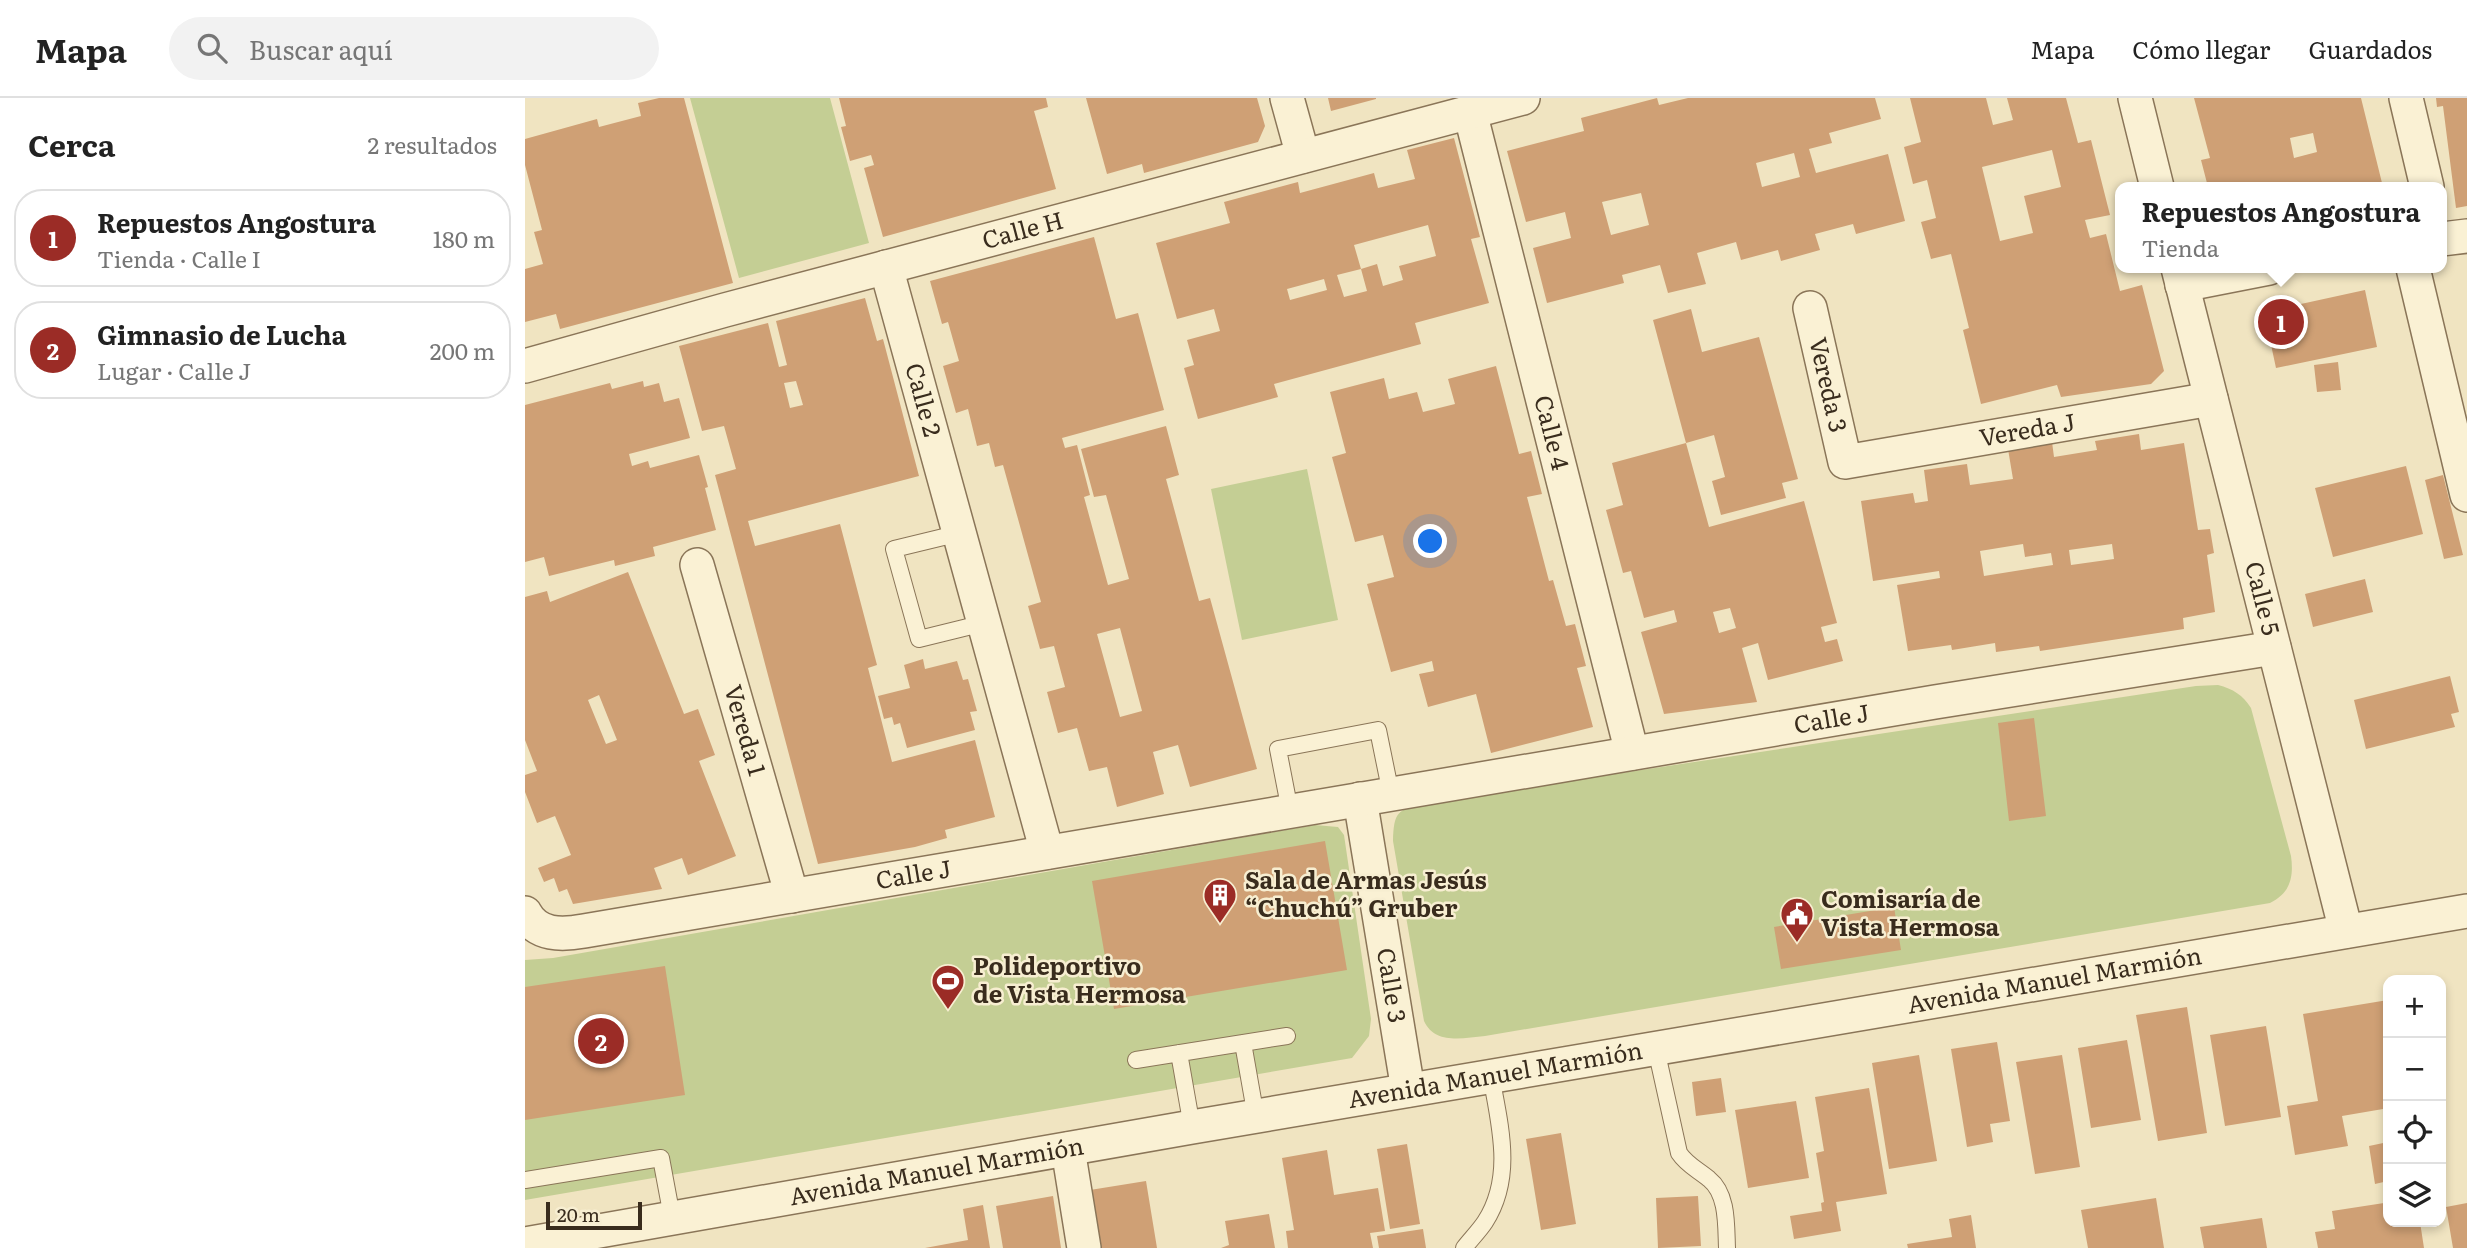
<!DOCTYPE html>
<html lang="es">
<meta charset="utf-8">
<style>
body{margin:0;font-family:Literata,serif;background:#f2f2f2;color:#222}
.controls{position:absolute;right:21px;bottom:21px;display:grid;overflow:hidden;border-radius:14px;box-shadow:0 4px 10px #0003}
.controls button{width:63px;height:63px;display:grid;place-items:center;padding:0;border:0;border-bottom:2px solid #e0e0e0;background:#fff;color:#222;font:35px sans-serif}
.scale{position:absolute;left:21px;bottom:18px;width:96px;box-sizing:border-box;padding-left:7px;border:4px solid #392c1d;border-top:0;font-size:19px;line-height:24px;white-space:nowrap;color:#392c1d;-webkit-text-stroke:5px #f7eed1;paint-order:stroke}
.you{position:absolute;left:906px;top:444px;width:24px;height:24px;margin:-18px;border:5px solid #fff;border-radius:50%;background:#1a73e8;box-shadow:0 0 0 10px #1a73e833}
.badge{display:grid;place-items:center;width:46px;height:46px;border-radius:50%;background:#9b2c26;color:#fff;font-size:23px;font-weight:700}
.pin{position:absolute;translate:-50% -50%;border:4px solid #fff;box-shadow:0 2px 7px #0006}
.popup{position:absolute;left:1590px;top:84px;width:332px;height:91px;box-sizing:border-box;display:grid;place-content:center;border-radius:14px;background:#fff;filter:drop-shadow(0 2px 5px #0005);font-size:23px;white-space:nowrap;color:#767676}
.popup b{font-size:26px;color:#222}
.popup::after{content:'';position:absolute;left:50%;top:100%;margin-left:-14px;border:14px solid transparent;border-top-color:#fff}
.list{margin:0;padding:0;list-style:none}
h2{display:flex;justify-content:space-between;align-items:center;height:91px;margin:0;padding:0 28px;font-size:30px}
h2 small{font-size:23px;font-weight:400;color:#767676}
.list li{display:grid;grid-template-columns:46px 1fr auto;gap:21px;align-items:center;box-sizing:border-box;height:98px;margin:0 14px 14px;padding:0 14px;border:2px solid #e0e0e0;border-radius:28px}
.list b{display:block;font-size:26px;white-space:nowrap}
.list p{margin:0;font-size:23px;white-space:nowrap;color:#767676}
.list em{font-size:23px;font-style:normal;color:#767676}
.icon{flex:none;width:38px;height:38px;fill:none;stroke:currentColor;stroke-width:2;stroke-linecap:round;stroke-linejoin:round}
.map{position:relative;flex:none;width:1942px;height:1150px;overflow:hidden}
header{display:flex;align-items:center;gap:42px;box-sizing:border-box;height:98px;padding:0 35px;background:#fff;border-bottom:2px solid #e0e0e0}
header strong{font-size:33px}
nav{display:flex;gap:38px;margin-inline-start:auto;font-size:24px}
.search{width:490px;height:63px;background:#f2f2f2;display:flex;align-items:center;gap:18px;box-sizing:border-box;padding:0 24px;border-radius:38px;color:#767676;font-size:26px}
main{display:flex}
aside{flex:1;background:#fff}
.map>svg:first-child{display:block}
.green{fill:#c4ce94}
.building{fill:#cfa075;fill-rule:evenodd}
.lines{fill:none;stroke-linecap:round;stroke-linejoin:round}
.service-casing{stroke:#8a7558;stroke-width:18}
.minor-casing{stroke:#8a7558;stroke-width:36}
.service{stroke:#faf1d4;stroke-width:16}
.minor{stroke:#faf1d4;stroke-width:33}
.labels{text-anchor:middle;stroke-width:5;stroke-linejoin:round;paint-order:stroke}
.street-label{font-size:24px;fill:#392c1d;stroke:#f7eed1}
.poi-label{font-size:24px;font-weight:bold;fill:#392c1d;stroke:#f7eed1;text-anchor:start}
</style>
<header>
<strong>Mapa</strong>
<div class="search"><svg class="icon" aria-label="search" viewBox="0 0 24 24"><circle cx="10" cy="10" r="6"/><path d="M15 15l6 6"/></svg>Buscar aquí</div>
<nav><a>Mapa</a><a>Cómo llegar</a><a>Guardados</a></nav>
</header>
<main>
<aside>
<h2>Cerca<small>2 resultados</small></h2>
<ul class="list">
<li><span class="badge">1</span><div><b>Repuestos Angostura</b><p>Tienda · Calle I</p></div><em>180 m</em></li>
<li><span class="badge">2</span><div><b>Gimnasio de Lucha</b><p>Lugar · Calle J</p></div><em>200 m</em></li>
</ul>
</aside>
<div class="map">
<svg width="1942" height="1150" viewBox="0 0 1942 1150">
<rect width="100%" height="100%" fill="#f0e4c1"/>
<!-- green -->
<path class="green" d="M165 0H305L344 145 214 180Z
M782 371 813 522 717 542 686 391Z
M1693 587C1708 591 1718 597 1726 610L1766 758C1769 780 1765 795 1745 805L960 938C938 940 910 947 899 923L868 743C869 714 872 712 899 705L1671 588Z
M790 727 813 729 819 737 846 921 844 938 827 960 0 1102V862L28 860Z"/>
<!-- building -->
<path class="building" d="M134 0H159L208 185 35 231 31 216 0 224V171L18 166 9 134 17 132 0 67V41L72 21 74 29 116 18 113 5Z
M314 0H521L523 9 509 13 531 91 358 139 339 70 349 67 346 57 325 63 316 29 321 28Z
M561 0H732L740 28 733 44 619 75 617 66 582 76Z
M803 0H851V1L806 13Z
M1132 0 1134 7 1163 0H1350L1356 21 1304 35 1307 45 1284 51 1291 75 1363 56 1380 123 1331 136 1328 126 1290 136 1295 152 1256 163 1253 152 1216 162 1211 144 1172 155 1181 186 1143 195 1135 167 1097 177 1099 185 1022 205 1008 150 1046 140 1040 114 1001 124 982 53 1059 33 1056 20ZM1269 55 1275 79 1237 89 1231 65ZM1116 95 1124 127 1086 137 1077 104Z
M1385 0H1461L1468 27 1488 22 1482 0H1541L1553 45 1566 42 1585 117 1560 122 1565 140 1581 136 1595 193 1617 187 1639 273 1626 286 1536 299 1532 287 1456 306 1438 232 1444 230 1426 156 1406 161 1396 124 1411 120 1402 82 1388 86 1379 49 1396 44ZM1527 52 1536 89 1499 98 1508 135 1475 143 1457 69Z
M1669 0H1836L1858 89H1683L1676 62 1685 60ZM1788 35 1792 54 1769 60 1765 40Z
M1911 0H1942V108L1931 110 1918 8 1912 9Z
M929 40 955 139 946 141 964 205 890 225 896 246 749 286 753 299 673 321 659 270 669 267 662 242 695 233 689 211 652 221 631 145 705 125 699 104 773 84 775 95 849 75 853 90 890 81 882 52ZM903 127 911 158 874 168 878 182 858 188 852 166 836 171 842 193 819 199 812 177 836 171 829 147ZM799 181 802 192 765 202 762 191Z
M569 139 591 221 613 215 639 312 537 340 540 350 552 347 565 397 559 399 583 487 604 481 581 397 569 399 556 351 641 328 654 377 641 381 674 503 685 500 732 671 665 689 653 647 628 654 639 696 592 709 582 669 564 673 552 630 533 635 522 594 540 589 529 548 515 551 503 508 516 504 478 367 470 369 464 345 452 348 443 311 431 315 418 268 434 263 423 224 417 226 405 183ZM595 530 617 613 595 619 572 536Z
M1840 192 1852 249 1751 270 1739 214Z
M340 200 352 243 358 241 394 378 223 423 230 448 315 426 352 567 343 570 367 664 450 642 470 719 420 732 422 740 390 749 293 766 190 377 211 371 199 328 177 333 154 248 243 225 254 269 262 267 251 223ZM271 283 278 307 265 310 259 285Z
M1166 211 1177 254 1234 239 1273 381 1257 385 1261 400 1196 417 1187 383 1200 379 1189 337 1161 345 1128 222Z
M1813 264 1816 292 1792 294 1789 267Z
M971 268 994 356 1006 353 1017 396 1002 399 1024 483 1028 482 1041 528 1050 526 1061 568 1052 570 1068 629 966 655 951 596 903 609 894 576 909 573 907 563 866 574 842 486 869 479 858 437 830 444 807 359 821 355 805 294 859 280 864 301 892 294 898 314 930 306 923 281Z
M118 283 119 289 134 285 139 304 154 300 165 340 104 356 107 368 123 363 125 370 174 357 183 389 180 390 191 432 128 449 130 458 90 468 89 462 24 478 19 459 0 464V307L85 285 87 291Z
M1614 336 1616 352 1659 345 1673 432 1685 431 1689 455 1682 457 1690 514 1658 520 1659 531 1515 553 1514 548 1471 554 1470 545 1427 552 1426 547 1383 553 1372 487 1415 480 1414 473 1348 483 1336 403 1388 395 1390 405 1403 403 1399 372 1442 366 1445 387 1488 381 1483 351 1527 344 1529 359 1572 352 1570 343ZM1498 446 1500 459 1526 455 1528 467 1459 478 1455 453ZM1587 446 1589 461 1546 467 1544 452Z
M1161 345 1184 429 1279 403 1312 525 1296 529 1300 544 1312 541 1318 563 1243 582 1233 545 1217 550 1232 604 1139 616 1116 534 1152 524 1149 512 1119 520 1106 473 1098 475 1081 412 1098 407 1087 365ZM1205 510 1211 530 1194 535 1188 514Z
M1881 368 1898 436 1808 459 1790 390Z
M1918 377 1938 457 1919 461 1900 382Z
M103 474 159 616 173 611 190 657 174 663 211 758 163 777 157 760 129 770 137 791 48 806 42 791 34 794 29 780 19 784 13 770 46 757 30 718 12 725 0 694V677L12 673 0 642V499L22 493 25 504ZM74 597 92 642 81 646 63 602Z
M1840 481 1848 514 1788 529 1780 496Z
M398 561 400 571 432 563 438 582 443 581 452 613 445 614 450 632 382 650 375 625 369 627 367 619 359 621 353 598 385 590 379 567Z
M1925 578 1934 614 1926 616 1930 629 1841 651 1829 602Z
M1509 620 1521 718 1484 723 1473 625Z
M800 743 822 872 589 911 567 783Z
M1369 809 1376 852 1256 871 1249 829Z
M140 868 160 997 0 1022V889Z
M1863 902V1035L1858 1011 1817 1018 1823 1048 1770 1057 1762 1008 1793 1003 1778 916Z
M1662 909 1682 1035 1633 1043 1611 917Z
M1741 928 1756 1019 1700 1028 1685 937Z
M1602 942 1616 1022 1566 1030 1553 950Z
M1472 944 1485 1023 1465 1026 1468 1044 1442 1049 1426 951Z
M1394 957 1412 1063 1364 1071 1347 965Z
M1537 957 1555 1069 1510 1076 1491 964Z
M1196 980 1201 1014 1171 1018 1167 984Z
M1344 990 1362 1096 1311 1104 1316 1133 1269 1141 1265 1118 1297 1113 1296 1105 1299 1104 1291 1055 1299 1053 1290 999Z
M1271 1003 1284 1080 1223 1090 1210 1012Z
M1036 1035 1051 1126 1016 1132 1001 1041Z
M1863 1044V1083L1850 1086 1844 1048Z
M882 1046 895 1126 865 1131 852 1051Z
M802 1052 809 1097 853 1090 860 1133 845 1135 848 1150H763L761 1133 769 1132 757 1060Z
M621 1083 632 1150H574L565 1092Z
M528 1098 536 1150H478L471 1108Z
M1173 1098 1176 1148 1133 1150 1131 1100Z
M1631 1100 1639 1150H1563L1556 1112Z
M1859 1105 1863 1124H1895L1899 1150H1793L1790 1134 1810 1131 1807 1113Z
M1942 1105V1150H1928L1921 1109Z
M458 1107 465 1150H400L443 1142 438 1111Z
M744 1116 750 1150H696L704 1147 700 1123Z
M1446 1117 1451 1150H1383L1382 1146 1427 1139 1424 1121Z
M1737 1120 1742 1150H1679L1675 1129Z
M898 1131 901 1150H854L852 1138Z"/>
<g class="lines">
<defs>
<path id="service" d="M435 435 369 451 394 541 459 525
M765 713 753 651 853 632 866 696
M718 945 731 1019
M1131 951 1154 1055C1162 1067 1172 1071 1184 1081 1203 1096 1201 1128 1202 1150
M654 955 667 1029
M611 962 762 938
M0 1082 136 1060 147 1119
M939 1150C946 1141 954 1133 960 1124 989 1079 975 1028 966 978"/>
<g id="minor">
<path d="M762 0 778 58"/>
<path d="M1610 0 1632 89"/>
<path d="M1881 0 1902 89"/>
<path id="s1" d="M945 14 1107 655"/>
<path d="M1917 141 1942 138"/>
<path id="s2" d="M361 169 522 754"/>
<path id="s3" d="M1653 170 1821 833"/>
<path d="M1888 170 1942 397"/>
<path d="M1657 187 1744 170"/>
<path id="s4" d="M1285 210 1320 364 1686 301"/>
<path id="s5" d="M0 268 200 212 998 0"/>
<path id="s6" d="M172 467 267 798"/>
<path id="s7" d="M835 701 883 992"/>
<path id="s8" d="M0 815C12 838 37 837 59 833L1410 604 1749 550"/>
<path d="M543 1051 559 1150"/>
<path id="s9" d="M0 1146 667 1029 1942 813"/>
</g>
</defs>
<!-- service casing -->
<use href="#service" class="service-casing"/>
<!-- minor casing -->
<use href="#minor" class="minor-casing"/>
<!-- service -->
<use href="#service" class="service"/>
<!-- minor -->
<use href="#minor" class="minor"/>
</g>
<!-- icons -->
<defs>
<symbol id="building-pin" viewBox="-11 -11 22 30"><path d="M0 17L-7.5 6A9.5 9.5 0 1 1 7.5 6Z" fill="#9b2c26" stroke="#f7eed1"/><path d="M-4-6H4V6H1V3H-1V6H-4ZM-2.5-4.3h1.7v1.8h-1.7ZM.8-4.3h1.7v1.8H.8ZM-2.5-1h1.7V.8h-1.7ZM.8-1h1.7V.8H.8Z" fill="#fff"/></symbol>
<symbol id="civic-pin" viewBox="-11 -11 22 30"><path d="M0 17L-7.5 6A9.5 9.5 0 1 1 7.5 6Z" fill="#9b2c26" stroke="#f7eed1"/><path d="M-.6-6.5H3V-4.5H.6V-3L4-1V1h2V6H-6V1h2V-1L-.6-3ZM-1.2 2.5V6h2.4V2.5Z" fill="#fff"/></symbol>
<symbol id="stadium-pin" viewBox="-11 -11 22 30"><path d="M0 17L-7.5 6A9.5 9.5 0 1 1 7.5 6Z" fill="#9b2c26" stroke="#f7eed1"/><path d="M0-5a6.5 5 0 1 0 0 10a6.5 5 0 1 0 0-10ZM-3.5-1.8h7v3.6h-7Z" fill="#fff"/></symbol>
</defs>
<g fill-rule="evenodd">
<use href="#building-pin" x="676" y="778" width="38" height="52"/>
<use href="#civic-pin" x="1253" y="797" width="38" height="52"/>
<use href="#stadium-pin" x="404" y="864" width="38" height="52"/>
</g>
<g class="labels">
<!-- street labels -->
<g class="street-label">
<text dy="8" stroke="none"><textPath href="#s5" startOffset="516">Calle H</textPath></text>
<text dy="8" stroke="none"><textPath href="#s4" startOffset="79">Vereda 3</textPath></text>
<text dy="8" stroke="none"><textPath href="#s2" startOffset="138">Calle 2</textPath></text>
<text dy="8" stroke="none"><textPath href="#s4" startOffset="343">Vereda J</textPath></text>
<text dy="8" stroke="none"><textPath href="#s1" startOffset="331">Calle 4</textPath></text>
<text dy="8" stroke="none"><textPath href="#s3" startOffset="341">Calle 5</textPath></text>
<text dy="8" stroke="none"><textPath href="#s8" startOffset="1332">Calle J</textPath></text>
<text dy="8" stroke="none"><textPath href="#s6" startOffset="172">Vereda 1</textPath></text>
<text dy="8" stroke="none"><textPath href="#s8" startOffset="401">Calle J</textPath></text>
<text dy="8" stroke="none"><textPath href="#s9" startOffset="1552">Avenida Manuel Marmión</textPath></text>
<text dy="8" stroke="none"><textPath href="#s7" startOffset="189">Calle 3</textPath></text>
<text dy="8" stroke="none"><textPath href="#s9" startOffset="985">Avenida Manuel Marmión</textPath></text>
<text dy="8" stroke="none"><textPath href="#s9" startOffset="418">Avenida Manuel Marmión</textPath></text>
</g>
<!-- poi labels -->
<g class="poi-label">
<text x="720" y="791">Sala de Armas Jesús<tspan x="720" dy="28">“Chuchú” Gruber</tspan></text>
<text x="1296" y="810">Comisaría de<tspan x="1296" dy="28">Vista Hermosa</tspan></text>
<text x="448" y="877">Polideportivo<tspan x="448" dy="28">de Vista Hermosa</tspan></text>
</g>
</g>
</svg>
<div class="controls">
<button>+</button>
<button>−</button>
<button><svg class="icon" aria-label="locate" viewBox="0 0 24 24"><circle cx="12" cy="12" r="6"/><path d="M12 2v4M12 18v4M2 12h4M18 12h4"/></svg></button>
<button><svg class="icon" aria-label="layers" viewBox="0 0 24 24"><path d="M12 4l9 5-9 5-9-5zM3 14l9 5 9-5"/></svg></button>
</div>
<div class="scale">20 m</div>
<div class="you"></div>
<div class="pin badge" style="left:1756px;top:224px">1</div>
<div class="popup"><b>Repuestos Angostura</b>Tienda</div>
<div class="pin badge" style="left:76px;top:943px">2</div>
</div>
</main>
